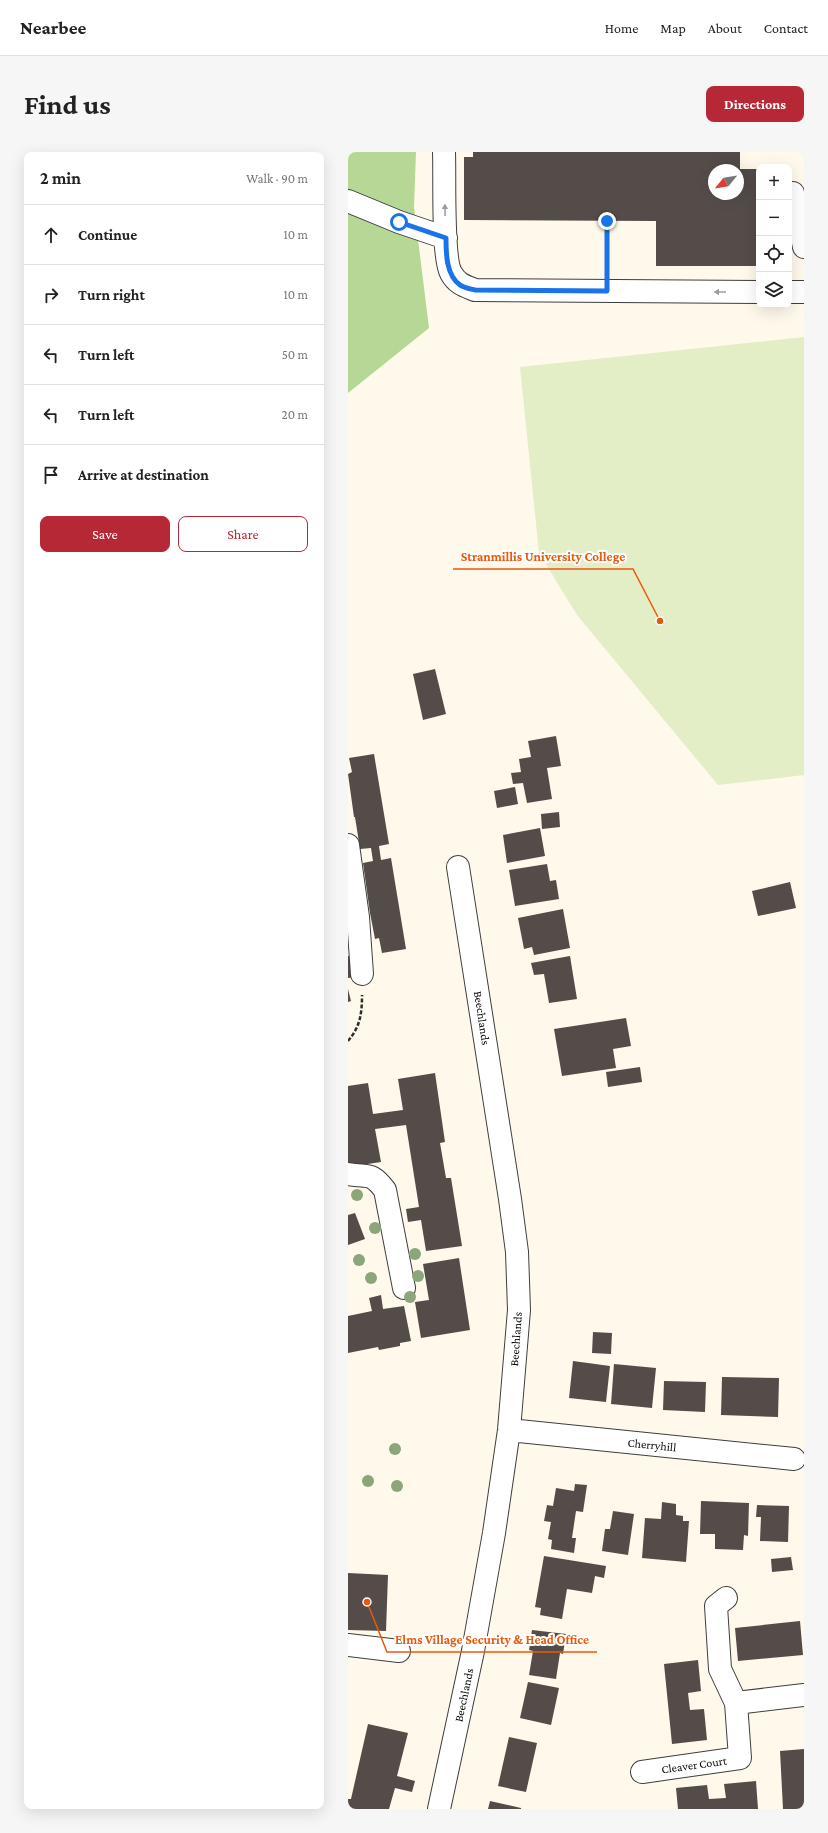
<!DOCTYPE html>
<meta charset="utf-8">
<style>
body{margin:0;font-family:"Crimson Pro",serif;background:#f6f6f6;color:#222}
.controls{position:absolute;right:12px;top:12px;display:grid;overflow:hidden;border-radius:8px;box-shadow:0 4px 16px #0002}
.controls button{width:36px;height:36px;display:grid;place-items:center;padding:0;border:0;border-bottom:1px solid #e0e0e0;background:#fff;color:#222;font:20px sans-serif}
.compass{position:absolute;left:360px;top:12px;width:36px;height:36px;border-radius:50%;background:#fff;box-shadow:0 4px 16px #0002;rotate:240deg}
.stop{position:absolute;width:12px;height:12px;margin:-9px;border:3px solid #1a73e8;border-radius:50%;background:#fff}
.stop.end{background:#1a73e8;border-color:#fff;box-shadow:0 1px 4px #0008}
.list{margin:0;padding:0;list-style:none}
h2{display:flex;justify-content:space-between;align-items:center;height:52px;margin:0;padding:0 16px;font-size:17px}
h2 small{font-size:13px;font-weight:400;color:#767676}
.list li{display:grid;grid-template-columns:26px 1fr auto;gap:12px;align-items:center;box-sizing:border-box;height:60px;padding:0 16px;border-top:1px solid #e0e0e0}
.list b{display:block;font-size:15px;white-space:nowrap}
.list em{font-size:13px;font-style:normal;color:#767676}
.actions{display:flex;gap:8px;padding:12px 16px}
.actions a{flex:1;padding:9px 0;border:1px solid #b62836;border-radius:8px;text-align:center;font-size:14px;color:#b62836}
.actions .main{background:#b62836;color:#fff}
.icon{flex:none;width:22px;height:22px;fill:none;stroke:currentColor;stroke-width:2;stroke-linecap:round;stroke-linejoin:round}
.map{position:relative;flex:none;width:456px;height:1657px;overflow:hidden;border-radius:8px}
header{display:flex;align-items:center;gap:24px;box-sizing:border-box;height:56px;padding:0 20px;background:#fff;border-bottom:1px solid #e0e0e0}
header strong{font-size:19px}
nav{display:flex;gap:22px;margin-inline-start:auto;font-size:14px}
.intro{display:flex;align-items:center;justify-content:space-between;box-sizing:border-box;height:96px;padding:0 24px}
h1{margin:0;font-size:28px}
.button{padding:10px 18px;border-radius:8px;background:#b62836;color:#fff;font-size:14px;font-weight:700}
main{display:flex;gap:24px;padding:0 24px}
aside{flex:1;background:#fff;border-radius:8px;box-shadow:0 4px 16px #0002}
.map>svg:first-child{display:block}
.forest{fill:#b6d795}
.pitch{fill:#e3eec7}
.building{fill:#534c48;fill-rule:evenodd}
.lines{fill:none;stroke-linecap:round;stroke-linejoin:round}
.minor-casing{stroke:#3e3e3e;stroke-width:24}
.path{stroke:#2d2d2d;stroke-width:2.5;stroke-dasharray:4 2;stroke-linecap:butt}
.minor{stroke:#fff;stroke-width:22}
.tree{fill:#8ca57a}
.oneway{fill:#9d9d9d}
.route{stroke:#1a73e8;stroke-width:5}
.labels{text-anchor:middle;stroke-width:4;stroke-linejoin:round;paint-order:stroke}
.street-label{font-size:12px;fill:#0b0b0b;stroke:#fff}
.leader{fill:none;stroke:#e8590c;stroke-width:1.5}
.callout-dot{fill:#e8590c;stroke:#fff;stroke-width:1.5}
.callout-label{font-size:13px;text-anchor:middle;font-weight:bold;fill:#e8590c;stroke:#fff;stroke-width:4;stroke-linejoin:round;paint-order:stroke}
</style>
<header>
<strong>Nearbee</strong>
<nav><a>Home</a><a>Map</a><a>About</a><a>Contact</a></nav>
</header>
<div class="intro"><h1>Find us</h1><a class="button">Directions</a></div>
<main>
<aside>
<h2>2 min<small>Walk · 90 m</small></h2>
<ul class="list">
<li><svg class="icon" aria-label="ahead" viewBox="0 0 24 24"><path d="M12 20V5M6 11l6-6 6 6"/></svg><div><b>Continue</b></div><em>10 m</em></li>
<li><svg class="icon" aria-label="right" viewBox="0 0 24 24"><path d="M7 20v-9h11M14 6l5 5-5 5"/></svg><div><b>Turn right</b></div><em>10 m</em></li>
<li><svg class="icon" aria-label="left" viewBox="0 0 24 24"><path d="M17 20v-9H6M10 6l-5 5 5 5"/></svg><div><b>Turn left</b></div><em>50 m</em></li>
<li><svg class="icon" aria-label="left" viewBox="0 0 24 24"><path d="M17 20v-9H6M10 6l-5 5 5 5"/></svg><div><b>Turn left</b></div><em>20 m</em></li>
<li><svg class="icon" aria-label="arrive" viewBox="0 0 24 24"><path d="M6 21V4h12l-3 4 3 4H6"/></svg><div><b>Arrive at destination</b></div></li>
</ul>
<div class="actions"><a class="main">Save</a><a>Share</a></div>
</aside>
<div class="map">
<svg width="456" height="1657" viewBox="0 0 456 1657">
<rect width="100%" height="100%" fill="#fef9ea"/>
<!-- forest -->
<path class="forest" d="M0 0H68L66 55 81 176 0 241Z"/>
<!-- pitch -->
<path class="pitch" d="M456 185V623L370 633 229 463 191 401 172 215Z"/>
<!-- building -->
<path class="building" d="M125 0H392V17H411V114H308V69L116 68V5H125ZM366 18H390V42H366Z
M87 517 98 562 75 568 65 522Z
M208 584 213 614 199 616 204 647 179 651 175 631 165 632 163 621 173 620 171 607 183 605 180 589Z
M26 602 41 692 31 694 33 708 43 706 58 797 34 801 31 786 27 787 22 761 15 711 25 709 23 696 12 697 7 665H6L0 622 4 620 1 606Z
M167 635 170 652 149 656 146 639Z
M211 660 212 675 194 677 193 662Z
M192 676 197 704 159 711 155 683Z
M199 712 202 729 208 728 211 747 167 754 161 718Z
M442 730 448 756 410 764 404 739Z
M215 757 222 796 186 803 184 795 176 797 170 766Z
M0 804H4L8 825 0 826Z
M222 804 229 847 201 851 196 822 186 823 183 811Z
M0 837 3 849 0 850Z
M278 866 283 894 265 897 268 916 214 924 206 877Z
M292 915 294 930 260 935 258 920Z
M87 921 97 990 92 991 98 1026H103L114 1094 78 1099 73 1068 60 1070 58 1057 71 1055 58 973 27 977 33 1010 0 1015V934L20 931 25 962 55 958 50 927Z
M7 1061 17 1087 0 1093V1063Z
M111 1106 122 1178 73 1186 67 1150 81 1148 75 1112Z
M33 1143 35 1157 56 1154 63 1189 52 1191V1194L31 1198 30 1195 0 1201V1164L24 1159 21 1146Z
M245 1180 264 1181 263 1202 244 1201Z
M225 1209 262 1214 258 1250 221 1246Z
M266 1212 308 1216 304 1256 263 1252Z
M374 1225 431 1226 430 1265 373 1263Z
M316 1229 358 1230 357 1260 315 1258Z
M227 1332 239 1333 235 1360 228 1359 224 1386H228L226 1401 203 1397 204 1388 200 1387 203 1370 196 1369 199 1353 205 1354 208 1336 226 1339Z
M353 1349 401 1351 400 1384 396 1383 395 1398 367 1397V1382H352Z
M314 1350 328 1352V1363L335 1364V1369H341L338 1410 294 1406 297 1366 313 1367Z
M409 1353 441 1354 440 1390 412 1389 413 1365H408Z
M265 1359 286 1362 280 1403 254 1399 257 1377H262Z
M196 1404 258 1414 256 1426 247 1424 244 1441 219 1437 214 1467 192 1463 193 1456 187 1455Z
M443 1405 445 1418 424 1420 423 1407Z
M0 1421 40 1423 38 1479 0 1478Z
M452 1469 455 1503 390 1509 387 1476Z
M184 1478 218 1482 215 1502 212 1501 208 1527 181 1523 185 1499 181 1498Z
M350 1508 353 1539 340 1541 342 1558 356 1557 359 1588 324 1592 316 1512Z
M180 1530 211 1536 203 1573 172 1566Z
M20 1572 60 1581 49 1624 67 1629 64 1640 47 1636 41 1657H0V1647H3Z
M161 1585 189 1591 178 1640 150 1634Z
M456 1597V1657H435L432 1599Z
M408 1629 410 1657H330L328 1636 359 1633 361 1647 378 1646 376 1632Z
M142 1649 173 1656V1657H140Z"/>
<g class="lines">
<defs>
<path id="minor" d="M96 0C97 23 94 105 103 121 109 132 117 134 127 138L411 140
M445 41 456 95
M0 49 51 70 98 86
M441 140H456
M0 693 10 765 14 822
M0 1022C21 1026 22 1019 37 1038L56 1136
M161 1278 446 1307
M0 1493 51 1499
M388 1551 456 1543
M294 1620 392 1606 388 1551 372 1517 368 1454 378 1446
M91 1657 125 1499 146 1381 161 1278 171 1158 169 1100 162 1047 110 715"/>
</defs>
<!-- minor casing -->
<use href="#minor" class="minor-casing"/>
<!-- path -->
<path class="path" d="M259 116V69
M0 889C12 875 14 862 14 843"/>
<!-- minor -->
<use href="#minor" class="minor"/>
</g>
<!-- trees -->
<g class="tree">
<circle cx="9" cy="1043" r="6"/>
<circle cx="27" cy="1076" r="6"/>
<circle cx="67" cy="1102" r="6"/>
<circle cx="11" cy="1108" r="6"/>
<circle cx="70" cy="1124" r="6"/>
<circle cx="23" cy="1126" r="6"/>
<circle cx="62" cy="1145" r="6"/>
<circle cx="47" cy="1297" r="6"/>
<circle cx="20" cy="1329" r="6"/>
<circle cx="49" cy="1334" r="6"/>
</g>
<!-- one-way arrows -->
<defs><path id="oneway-solid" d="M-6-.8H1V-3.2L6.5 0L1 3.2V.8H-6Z"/></defs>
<g class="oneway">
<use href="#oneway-solid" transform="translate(97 58) rotate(-91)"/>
<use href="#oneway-solid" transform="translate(372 140) rotate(-180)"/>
</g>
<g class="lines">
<!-- route -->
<path class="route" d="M51 70 98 86C98 101 98 123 112 133 116 136 123 137 127 138L259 139V69"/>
</g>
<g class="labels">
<!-- street labels -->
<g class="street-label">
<text transform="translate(134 866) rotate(81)" y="4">Beechlands</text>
<text transform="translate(168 1187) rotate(-86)" y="4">Beechlands</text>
<text transform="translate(304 1293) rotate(6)" y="4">Cherryhill</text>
<text transform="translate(116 1543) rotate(-78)" y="4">Beechlands</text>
<text transform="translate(346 1613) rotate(-8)" y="4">Cleaver Court</text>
</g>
</g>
<!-- callouts -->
<path class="leader" d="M312 469L285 417H105M19 1450L39 1500H249"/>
<g class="callout-dot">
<circle cx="312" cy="469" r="4"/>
<circle cx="19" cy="1450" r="4"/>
</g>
<g class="callout-label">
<text x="195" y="409">Stranmillis University College</text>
<text x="144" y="1492">Elms Village Security &amp; Head Office</text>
</g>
</svg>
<div class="controls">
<button>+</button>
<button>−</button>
<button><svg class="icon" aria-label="locate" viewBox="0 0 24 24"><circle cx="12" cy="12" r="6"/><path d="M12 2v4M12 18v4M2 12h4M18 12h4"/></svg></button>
<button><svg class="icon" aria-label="layers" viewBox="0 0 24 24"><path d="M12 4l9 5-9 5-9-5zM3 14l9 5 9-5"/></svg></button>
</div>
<svg class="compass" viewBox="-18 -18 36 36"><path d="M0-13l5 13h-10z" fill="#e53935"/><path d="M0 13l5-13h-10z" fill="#767676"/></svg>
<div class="stop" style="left:51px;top:70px"></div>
<div class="stop end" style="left:259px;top:69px"></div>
</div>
</main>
